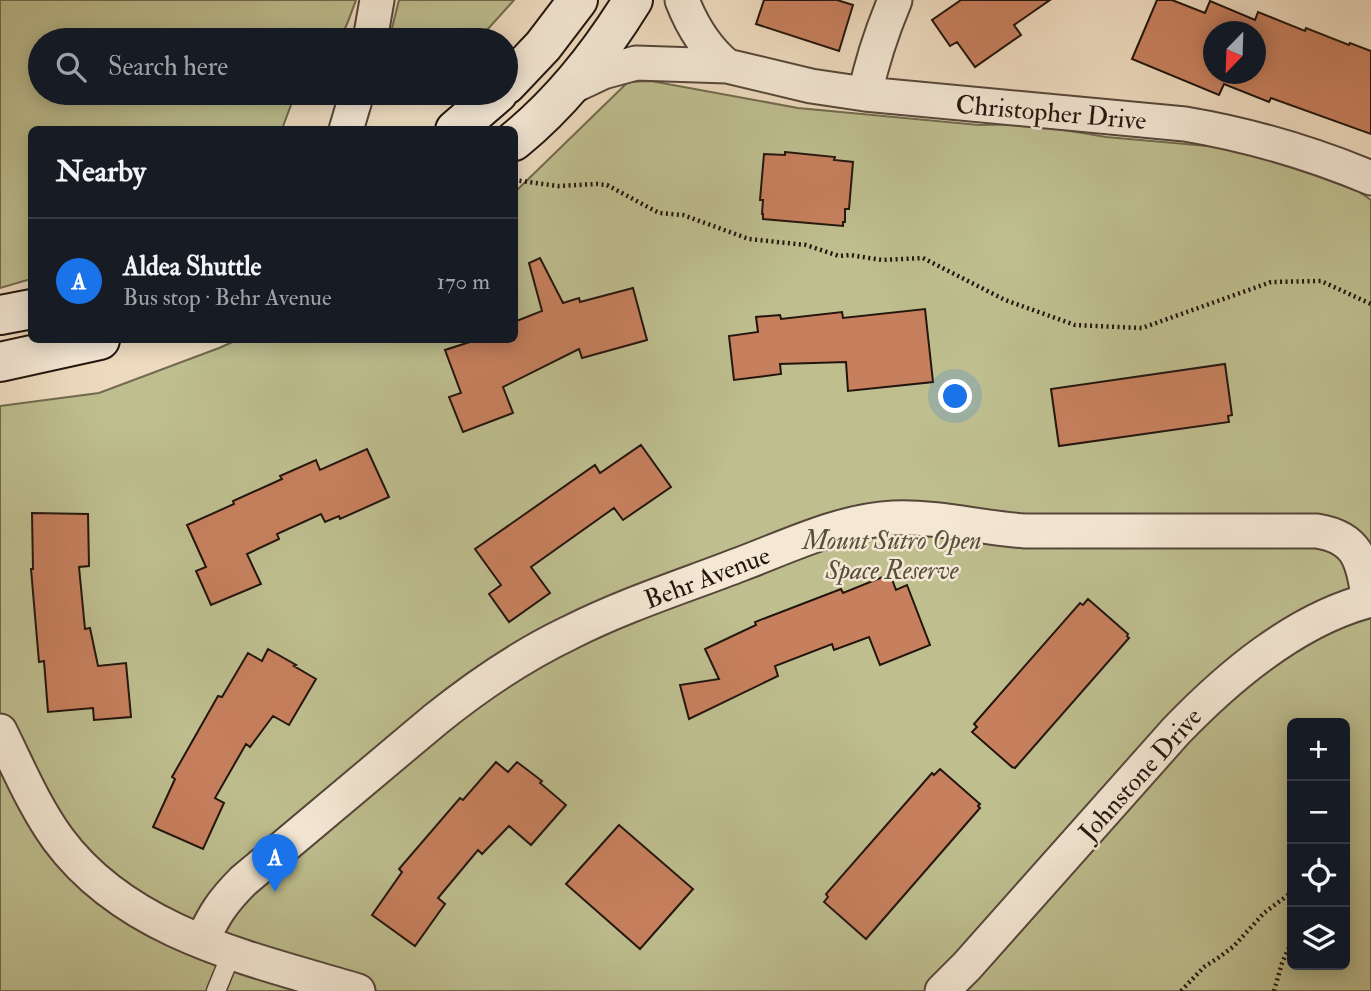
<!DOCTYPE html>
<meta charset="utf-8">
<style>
body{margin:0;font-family:"IM FELL Double Pica",serif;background:#20242c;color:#f1f3f6}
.controls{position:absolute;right:21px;bottom:21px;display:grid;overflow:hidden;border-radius:10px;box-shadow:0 4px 18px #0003}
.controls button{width:63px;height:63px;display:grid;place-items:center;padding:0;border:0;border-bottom:2px solid #363941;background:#171b24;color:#f1f3f6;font:35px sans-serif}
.compass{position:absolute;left:1203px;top:21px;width:63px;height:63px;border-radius:50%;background:#171b24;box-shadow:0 4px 18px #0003;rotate:203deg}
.you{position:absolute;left:956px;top:397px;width:24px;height:24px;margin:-18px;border:5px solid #fff;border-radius:50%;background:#1a73e8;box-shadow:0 0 0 10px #1a73e833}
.badge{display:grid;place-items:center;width:46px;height:46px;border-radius:50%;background:#1a73e8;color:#fff;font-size:23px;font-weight:700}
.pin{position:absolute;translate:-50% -58px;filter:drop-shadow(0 2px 4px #0008)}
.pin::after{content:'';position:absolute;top:37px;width:24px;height:21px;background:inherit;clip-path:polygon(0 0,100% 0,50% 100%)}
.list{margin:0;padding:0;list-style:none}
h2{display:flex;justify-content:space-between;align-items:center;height:91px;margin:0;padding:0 28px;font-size:30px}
h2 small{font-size:23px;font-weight:400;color:#9ea1a6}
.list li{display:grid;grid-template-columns:46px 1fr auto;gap:21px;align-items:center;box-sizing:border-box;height:126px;padding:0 28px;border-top:2px solid #363941}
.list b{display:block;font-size:26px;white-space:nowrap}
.list p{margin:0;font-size:23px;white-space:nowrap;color:#9ea1a6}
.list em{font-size:23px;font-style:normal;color:#9ea1a6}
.icon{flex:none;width:38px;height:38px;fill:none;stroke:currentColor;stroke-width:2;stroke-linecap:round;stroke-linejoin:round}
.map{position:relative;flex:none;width:1371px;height:991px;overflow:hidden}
.search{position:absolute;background:#171b24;box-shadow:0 4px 18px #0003;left:28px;top:28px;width:490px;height:77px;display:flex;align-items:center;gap:18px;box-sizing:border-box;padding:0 24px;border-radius:38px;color:#9ea1a6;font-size:26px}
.panel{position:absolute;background:#171b24;box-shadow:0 4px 18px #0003;left:28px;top:126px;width:490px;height:217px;border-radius:10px}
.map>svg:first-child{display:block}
.green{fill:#bebe8f;stroke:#706a4e;stroke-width:2;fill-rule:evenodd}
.building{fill:#c7805e;stroke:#23150e;stroke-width:2;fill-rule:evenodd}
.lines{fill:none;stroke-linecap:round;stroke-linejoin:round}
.lane-casing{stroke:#56463a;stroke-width:21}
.street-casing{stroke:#56463a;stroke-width:37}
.secondary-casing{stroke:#23150e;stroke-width:42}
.path{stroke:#23150e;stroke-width:4.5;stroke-dasharray:2 3.5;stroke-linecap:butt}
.lane{stroke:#f4e8d5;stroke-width:18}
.street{stroke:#f4e8d5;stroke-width:33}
.secondary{stroke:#f4e8d5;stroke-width:38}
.labels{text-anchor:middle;stroke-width:5;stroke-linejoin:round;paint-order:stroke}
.street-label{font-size:26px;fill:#23150e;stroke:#f4e8d5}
.park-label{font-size:26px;font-style:italic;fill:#59503b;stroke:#f4e8d5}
</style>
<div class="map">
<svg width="1371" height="991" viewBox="0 0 1371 991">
<rect width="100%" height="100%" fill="#eedbbf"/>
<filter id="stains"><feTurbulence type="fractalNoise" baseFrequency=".00286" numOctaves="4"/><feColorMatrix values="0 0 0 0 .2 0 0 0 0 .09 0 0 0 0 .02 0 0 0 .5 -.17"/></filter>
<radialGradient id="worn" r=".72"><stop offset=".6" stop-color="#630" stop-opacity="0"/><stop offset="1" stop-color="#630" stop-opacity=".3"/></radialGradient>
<!-- green -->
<path class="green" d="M0 0H356L347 24 339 40H40V93H298L294 97 282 129 32 130 31 279 0 288Z
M399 0H514L478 40H389Z
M651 81 798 108 979 125 1029 124 1106 137 1231 148 1298 168 1358 191 1371 200V991H0V406L99 393 219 348 237 340H514L515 192 628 82ZM1292 723H1345V965H1292Z"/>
<!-- building -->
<path class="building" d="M764 0H837L853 5 839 51 756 24Z
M961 0H1050L1014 25 1021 35 975 67 957 42 950 46 932 20Z
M1157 0H1172L1205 13 1210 1 1255 20 1258 12 1305 31 1306 28 1349 45 1350 43 1371 51V134L1271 98 1269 102 1224 84 1219 95 1132 59ZM1214 32H1256V74H1214Z
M785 152 835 157 834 160 853 162 849 209H845V222H843V226L763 219V214H762L763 200H760L764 154 785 155Z
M540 258 563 303 579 298 580 302 633 288 647 340 582 358 579 349 503 387 513 413 463 432 449 397 461 393 445 350 476 340H514V322L542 311 529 263Z
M925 309 933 382 848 391 846 362 780 364 781 374 734 380 729 336 758 332 756 317 780 315 781 319 842 312 843 318Z
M1225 364 1232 415 1228 416 1229 422 1059 446 1051 389Z
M641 445 671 487 623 520 614 508 531 567 550 593 509 622 489 594 501 585 475 549 595 465 600 473Z
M367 449 389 497 340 519 339 516 325 522 321 514 277 534 279 539 247 554 261 584 211 605 196 571 206 567 187 525 234 504 233 501 282 479 280 476 316 460 320 470Z
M32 513 88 514 89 566 79 567 85 629 90 628 98 666 126 663 131 717 94 720 93 708 48 712 44 661 39 662 31 569H33Z
M890 574 896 590 907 585 930 645 880 665 869 637 834 650 832 644 775 666 778 676 689 719 680 685 719 679 705 649 756 625 755 622 841 589 843 593Z
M1088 599 1128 634 1127 636 1129 638 1015 768 1012 767 972 732 977 727 974 724 1080 603 1083 605Z
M268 649 296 665 294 666 316 679 289 725 273 716 250 747 246 744 215 798 224 803 203 849 153 827 175 779 172 777 218 696 222 697 248 653 262 661Z
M496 762 508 772 517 762 542 781 540 783 566 805 531 845 509 826 482 854 478 850 438 898 445 904 415 946 372 915 402 872 399 869 460 798 463 800Z
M940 769 980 804 978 806 980 808 866 939 824 902 828 897 826 894 932 773 934 775Z
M619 825 693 889 640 949 566 884Z"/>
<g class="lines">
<defs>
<path id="lane" d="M216 991 232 952"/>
<path id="street" d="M682 0C692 26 705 48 727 66
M370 40 377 0
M569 88 603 72 636 63 727 66 811 86 865 94 1185 124C1250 135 1311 153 1371 178
M865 94C872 61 882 31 895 0
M346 130 357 93
M0 731C18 767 34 806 58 839 128 934 252 959 358 991
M202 941C214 915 222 902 243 881L436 719C477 686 521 656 569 633 624 605 684 586 741 564 791 545 840 521 893 518 937 516 981 528 1025 531H1317C1360 538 1362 562 1369 600
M942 991 967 966 1176 731C1229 676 1296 619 1371 600"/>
<path id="secondary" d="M506 85 543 46 578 0
M455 130 498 93
M514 141C562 102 601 52 633 0
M0 315 32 309
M0 362 100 340"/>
</defs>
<!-- lane casing -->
<use href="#lane" class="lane-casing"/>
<!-- street casing -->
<use href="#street" class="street-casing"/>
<!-- secondary casing -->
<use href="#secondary" class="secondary-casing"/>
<!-- path -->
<path class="path" d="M514 180 558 186 597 184 607 185 659 213 683 215 749 239 806 245 839 256 850 255 882 260 923 258 1005 300 1075 325 1142 328 1271 282 1321 281 1371 304
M1181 991 1204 967 1218 958 1234 946 1264 913 1292 892
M1274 991 1282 963 1292 941"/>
<!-- lane -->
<use href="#lane" class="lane"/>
<!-- street -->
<use href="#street" class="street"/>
<!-- secondary -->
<use href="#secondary" class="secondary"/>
</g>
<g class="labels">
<!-- street labels -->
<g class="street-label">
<text transform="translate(1051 112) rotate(5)" y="9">Christopher Drive</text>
<text transform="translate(707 577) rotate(-21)" y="9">Behr Avenue</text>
<text transform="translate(1140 774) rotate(-48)" y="9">Johnstone Drive</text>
</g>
<!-- park labels -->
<g class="park-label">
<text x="892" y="549">Mount Sutro Open<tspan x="892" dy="30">Space Reserve</tspan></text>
</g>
</g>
<rect width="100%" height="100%" filter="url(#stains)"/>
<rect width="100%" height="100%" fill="url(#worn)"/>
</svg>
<div class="controls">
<button>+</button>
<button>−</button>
<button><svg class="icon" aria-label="locate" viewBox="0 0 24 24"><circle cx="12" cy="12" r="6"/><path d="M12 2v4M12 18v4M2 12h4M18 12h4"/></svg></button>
<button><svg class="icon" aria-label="layers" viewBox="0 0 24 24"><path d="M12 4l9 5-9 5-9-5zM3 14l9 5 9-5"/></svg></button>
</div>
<svg class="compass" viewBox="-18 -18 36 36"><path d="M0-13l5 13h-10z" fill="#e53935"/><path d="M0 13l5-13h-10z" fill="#9ea1a6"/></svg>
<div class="you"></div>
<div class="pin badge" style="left:275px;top:892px">A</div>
<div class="search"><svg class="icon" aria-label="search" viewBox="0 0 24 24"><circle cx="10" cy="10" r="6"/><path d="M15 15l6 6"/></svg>Search here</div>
<section class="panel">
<h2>Nearby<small></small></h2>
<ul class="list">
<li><span class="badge">A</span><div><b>Aldea Shuttle</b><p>Bus stop · Behr Avenue</p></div><em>170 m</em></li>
</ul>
</section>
</div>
